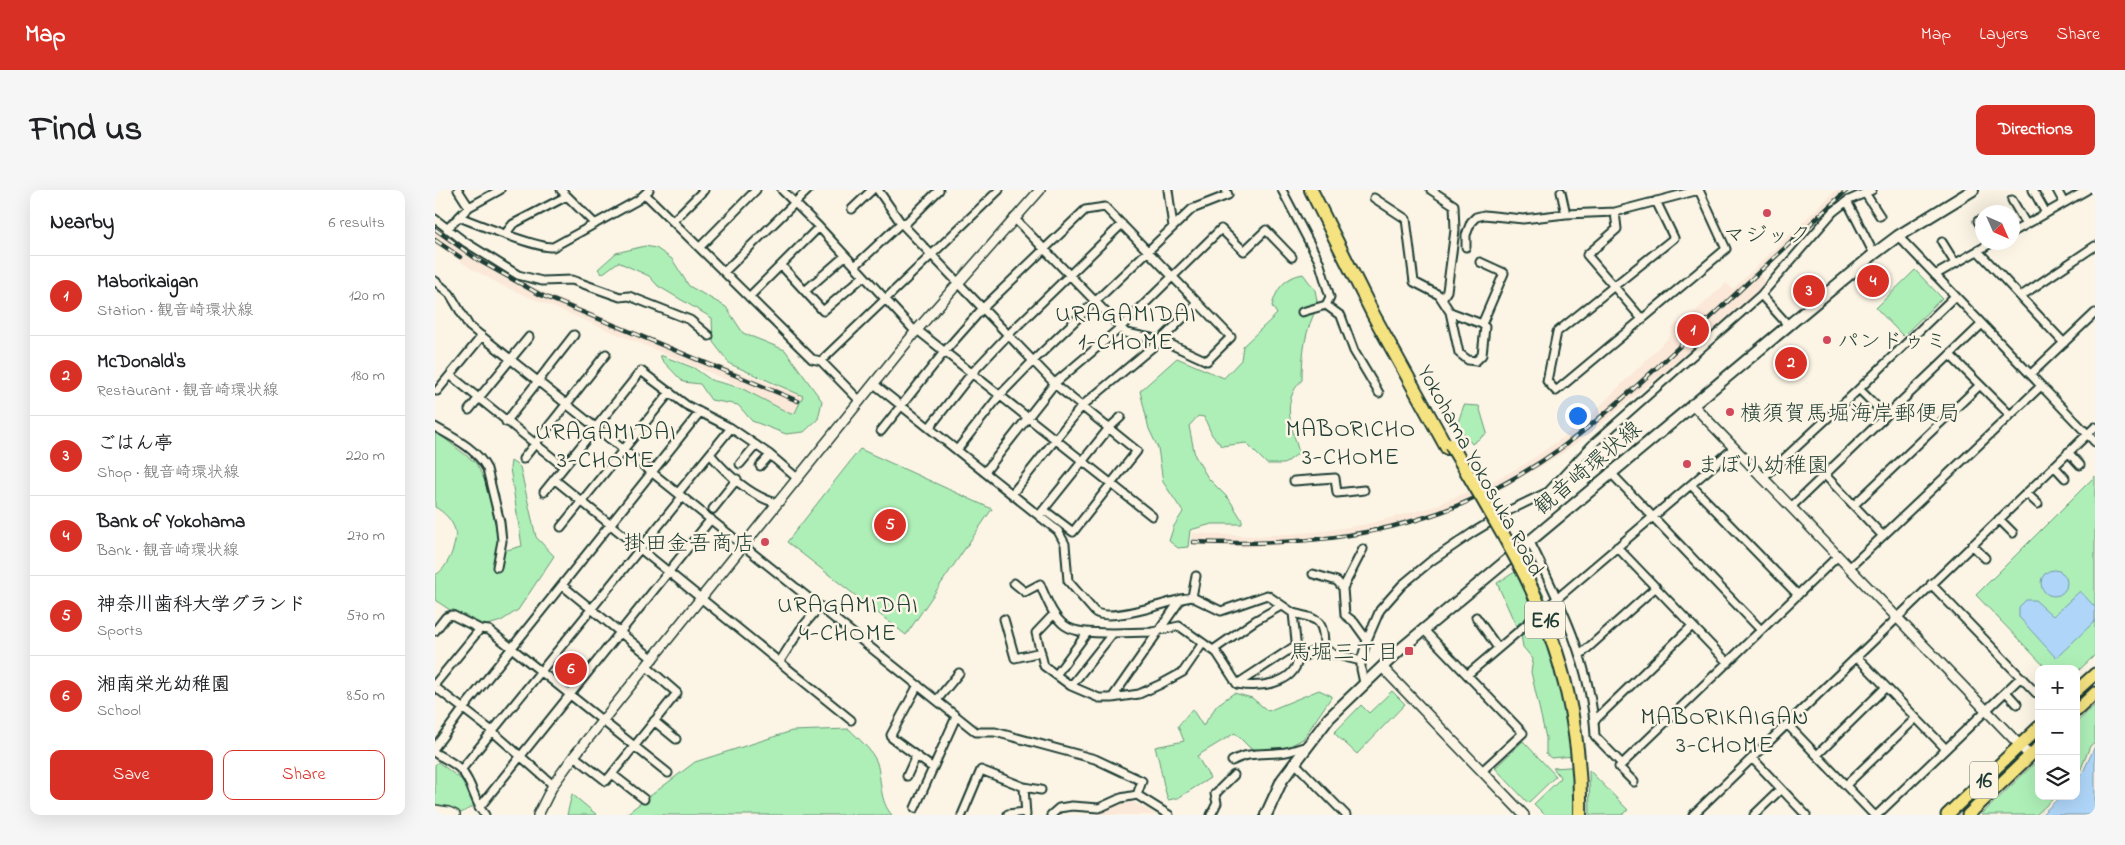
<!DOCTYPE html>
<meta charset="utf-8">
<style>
body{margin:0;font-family:"Indie Flower","Klee One",sans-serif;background:#f6f6f6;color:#202124}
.controls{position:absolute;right:15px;bottom:15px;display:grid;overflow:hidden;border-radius:10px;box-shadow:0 5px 20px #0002}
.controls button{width:45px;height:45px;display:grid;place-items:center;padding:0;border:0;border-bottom:1px solid #e0e0e0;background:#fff;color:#202124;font:25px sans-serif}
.compass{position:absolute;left:1540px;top:15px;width:45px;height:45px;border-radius:50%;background:#fff;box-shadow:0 5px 20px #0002;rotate:135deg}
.you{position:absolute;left:1142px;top:225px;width:18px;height:18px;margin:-12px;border:4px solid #fff;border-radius:50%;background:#1a73e8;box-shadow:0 0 0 8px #1a73e833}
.badge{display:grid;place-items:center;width:32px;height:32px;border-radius:50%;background:#d93025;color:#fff;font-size:16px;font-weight:700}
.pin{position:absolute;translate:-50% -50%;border:2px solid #fff;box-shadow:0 1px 5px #0006}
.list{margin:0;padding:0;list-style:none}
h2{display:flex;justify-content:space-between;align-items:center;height:65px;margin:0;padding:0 20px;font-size:21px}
h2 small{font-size:16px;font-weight:400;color:#757577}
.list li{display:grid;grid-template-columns:32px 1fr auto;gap:15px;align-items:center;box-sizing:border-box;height:80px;padding:0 20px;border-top:1px solid #e0e0e0}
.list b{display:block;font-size:19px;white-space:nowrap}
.list p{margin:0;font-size:16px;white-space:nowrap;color:#757577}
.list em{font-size:16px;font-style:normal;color:#757577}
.actions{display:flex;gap:10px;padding:15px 20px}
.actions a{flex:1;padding:11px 0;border:1px solid #d93025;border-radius:10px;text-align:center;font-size:18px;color:#d93025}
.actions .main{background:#d93025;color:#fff}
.icon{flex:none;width:28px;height:28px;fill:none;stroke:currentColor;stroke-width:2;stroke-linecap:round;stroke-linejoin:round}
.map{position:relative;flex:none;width:1660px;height:625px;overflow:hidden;border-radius:10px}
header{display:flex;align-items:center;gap:30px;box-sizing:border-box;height:70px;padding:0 25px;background:#d93025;color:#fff}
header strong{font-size:24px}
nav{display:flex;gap:28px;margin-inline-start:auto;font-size:18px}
.intro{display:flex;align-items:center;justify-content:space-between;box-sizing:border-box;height:120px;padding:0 30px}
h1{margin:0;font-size:35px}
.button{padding:12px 22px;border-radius:10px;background:#d93025;color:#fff;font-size:18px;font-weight:700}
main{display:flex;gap:30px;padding:0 30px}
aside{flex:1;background:#fff;border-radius:10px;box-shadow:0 5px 20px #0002}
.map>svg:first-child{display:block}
.built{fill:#fbe8d8}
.green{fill:#aeefb7;stroke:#669676}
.water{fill:#afd6f9;stroke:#7599aa}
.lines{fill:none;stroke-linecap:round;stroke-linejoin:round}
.minor-casing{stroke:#1f3d34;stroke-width:11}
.tertiary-casing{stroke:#1f3d34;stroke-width:12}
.secondary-casing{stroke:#1f3d34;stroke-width:14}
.trunk-casing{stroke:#1f3d34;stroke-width:15}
.motorway-casing{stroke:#1f3d34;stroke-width:16}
.minor{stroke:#fcf5e5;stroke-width:7}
.tertiary{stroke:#fcf5e5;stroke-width:9}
.secondary{stroke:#fcf5e5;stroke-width:10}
.trunk{stroke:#f5e382;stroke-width:11}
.motorway{stroke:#f5e382;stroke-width:12}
.rail-casing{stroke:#1f3d34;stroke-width:4.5}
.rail{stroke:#fcf5e5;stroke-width:2.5;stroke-dasharray:8;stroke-linecap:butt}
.motorway-bridge-casing{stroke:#1f3d34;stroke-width:16;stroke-linecap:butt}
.motorway-bridge{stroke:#f5e382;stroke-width:12}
.poi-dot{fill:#d1495b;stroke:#fcf5e5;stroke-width:2}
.labels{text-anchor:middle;stroke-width:5;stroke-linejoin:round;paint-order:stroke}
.shield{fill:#fcf5e5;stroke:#617469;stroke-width:1}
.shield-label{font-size:21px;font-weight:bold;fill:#1f3d34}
.poi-label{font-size:22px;fill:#1f3d34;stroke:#fcf5e5;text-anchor:start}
.street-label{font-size:22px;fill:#1f3d34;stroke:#fcf5e5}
.neighbourhood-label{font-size:24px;letter-spacing:1px;fill:#1f3d34;stroke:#fcf5e5}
</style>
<header>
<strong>Map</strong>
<nav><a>Map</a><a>Layers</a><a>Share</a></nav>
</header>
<div class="intro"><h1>Find us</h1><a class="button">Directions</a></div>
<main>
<aside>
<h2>Nearby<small>6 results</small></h2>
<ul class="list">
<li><span class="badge">1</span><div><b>Maborikaigan</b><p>Station · 観音崎環状線</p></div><em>120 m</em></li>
<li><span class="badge">2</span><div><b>McDonald's</b><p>Restaurant · 観音崎環状線</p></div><em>180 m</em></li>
<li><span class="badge">3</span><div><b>ごはん亭</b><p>Shop · 観音崎環状線</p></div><em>220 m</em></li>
<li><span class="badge">4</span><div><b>Bank of Yokohama</b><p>Bank · 観音崎環状線</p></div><em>270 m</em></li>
<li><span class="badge">5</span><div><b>神奈川歯科大学グランド</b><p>Sports</p></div><em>570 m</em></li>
<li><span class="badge">6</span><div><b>湘南栄光幼稚園</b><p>School</p></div><em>850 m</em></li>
</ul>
<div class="actions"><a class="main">Save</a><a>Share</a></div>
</aside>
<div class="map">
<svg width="1660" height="625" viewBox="0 0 1660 625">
<rect width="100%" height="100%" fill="#fcf5e5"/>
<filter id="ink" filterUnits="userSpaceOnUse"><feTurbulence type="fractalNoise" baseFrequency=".02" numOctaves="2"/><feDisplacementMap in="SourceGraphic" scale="10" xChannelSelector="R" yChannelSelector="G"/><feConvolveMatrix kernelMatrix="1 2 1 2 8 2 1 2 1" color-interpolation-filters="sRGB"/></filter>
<g filter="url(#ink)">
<!-- built -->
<path class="built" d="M1401 0H1412L1413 2 1326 84 1332 93 1269 152 1213 195 1157 242 1128 263 1069 298 1000 327 934 345 853 355 817 357 757 355 758 343 817 346 852 344 890 341 932 334 997 317 1064 288 1092 273 1149 232 1235 146 1237 138 1243 133 1250 131 1291 93 1298 99Z
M0 35 45 67 75 86 108 102 269 169 368 206 360 223 356 224 292 190 70 97 37 79 0 54Z
M685 611 700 613 722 625H657Z"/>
<!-- green -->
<path class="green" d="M210 56 221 58 237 69 254 96 291 117 308 143 350 160 387 211 383 229 369 242 351 244 317 231 303 215 276 210 265 194 248 192 227 170 225 165 259 178 276 190 306 198 356 224 360 223 368 206 295 174 278 152 277 128 223 96 214 86 183 72 167 84 163 79 181 63Z
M1480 80 1507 108 1468 146 1441 118Z
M868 84 880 100 883 116C870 139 867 163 867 190 845 212 857 236 864 263L849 274H832L811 253 787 256 777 245 769 227 763 226 754 236 760 266 773 288 794 309 807 330V334H777L755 340 753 357 743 358 734 351 739 336 748 322 728 292 723 258 714 239 705 201 742 168 789 188 806 170 808 156 842 124 837 116C841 99 850 87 868 84Z
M1029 215 1044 216 1052 243 1037 254 1022 235Z
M0 241 41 273 50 291 65 354 72 360 87 356 75 278 76 271 85 277 101 347 119 366 83 420 66 431 50 436 15 420 0 410V385C12 380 23 353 20 340 17 330 9 322 0 317Z
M425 259 557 319 471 445 352 352Z
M1660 286V465L1641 483V479H1612L1541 405Z
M1093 374 1111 410 1081 436 1062 393Z
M1114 422 1116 423 1130 467 1150 565 1116 568 1111 564V548L1096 482 1098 469 1088 457 1086 445Z
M884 500 897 506 868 549 842 563 815 558 800 543 762 566 775 588 743 608 733 610C727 593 726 574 720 557L749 551 743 536 757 519 768 536 782 515 799 503 817 508 833 521Z
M957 501 970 514 922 564 899 543 926 515 934 523Z
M1660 515V552L1655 556 1644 584 1641 587V533Z
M414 539C424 549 437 560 442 573 447 591 444 611 457 625H190L260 572 357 541Z
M1088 551 1121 586 1093 613 1060 578Z
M1604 569V606H1621L1601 625H1546Z
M3 572 27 590 41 615 22 625H0V575Z
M1150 576 1153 625H1110L1099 614 1126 588 1118 578Z
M1154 580 1193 620 1187 625H1155Z
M137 604 162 625H132Z"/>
<!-- water -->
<path class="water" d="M1606 393a13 13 0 1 1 26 0a13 13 0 1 1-26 0Z
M1645 401 1660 417V431L1621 468 1584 427V417L1591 410H1600L1618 426Z
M1660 556V625H1606L1626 606H1641V591L1648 582Z"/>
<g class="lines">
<defs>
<path id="minor" d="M23 0 34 17
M126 0 160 34
M347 0 384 37 477 138 486 143 717 326
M443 0 466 33 623 197 702 261 638 342 609 320
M733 0 738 37
M847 0 884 71 895 107 891 115 867 122
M996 0 1019 15 1020 40 1012 101 1007 109
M1598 0 1611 23
M1622 0 1629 13
M1126 2 1131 24
M1430 3 1445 26
M210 4 377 169 386 171 425 211
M939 8 971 29 979 92 1004 105 1015 122 1047 134 1069 83 1045 72
M1577 10 1591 34
M1221 11 1239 48 1122 142 1112 191 1121 201 1291 59 1264 0
M1412 11 1439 64
M417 19 437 0
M1180 22 1182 39 1152 65 1207 129
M24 27C43 34 101 58 118 57L203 10 214 0
M579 28 691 143 726 150 772 171 796 147 763 113
M0 29 30 52 83 85 107 91 137 90 185 107 194 106 255 130 274 146
M239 30 269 0
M1543 31 1548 39
M12 39 34 17 65 0
M1578 42 1652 0
M71 43 78 34 132 6
M1463 46 1660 252
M1507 52 1520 73
M265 57 321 0
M1031 57V45L1036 32 1041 27 1049 25 1088 29 1131 24 1180 22 1264 0
M1543 61 1629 153
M346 75 388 121 429 86
M420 76 466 33 472 32 504 0
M289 82 373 0
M1500 85 1558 52
M0 91 15 104 34 136 541 542H560L660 569 707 591 702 605 734 625
M370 101 410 66
M1326 105 1353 135
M1586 106 1660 56
M314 107 384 37
M891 115 906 126 919 161 944 203
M1015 122 1024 163 1033 170 1041 171 1047 165 1050 137 1047 134
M1515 165 1575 225
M386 171 564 0
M1596 184 1660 123
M15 185 129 277
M439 194 623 341 630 354 633 391 660 422C675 432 728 414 746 409
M2 201 47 146
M34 220 94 147
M1451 226 1424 199 1520 106
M71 232 139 145
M0 237C19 248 42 259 52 279L65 332 67 351 62 377
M494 238 537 183 573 145 687 34
M446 241 510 161 548 118 650 20 670 17 763 113 726 150 647 216 577 304
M522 260 565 205 598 171 757 19 793 5 791 0
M1633 262 1645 275
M275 264C292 284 316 306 341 313
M88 269 171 164
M305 274 321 255
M325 276 335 265
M1619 276 1630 288
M550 282 620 193 685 138 786 39 809 61 831 40 857 67
M1175 282 1326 440
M1389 284 1448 346
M1328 288 1424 199
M119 289 416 530
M859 291 900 288 902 303 929 300
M1256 295 1363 405
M109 302 206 181 251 215 296 238 334 264 362 288
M243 303 296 238
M1591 303 1603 314
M1419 315 1545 195
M1356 317 1547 134
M278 319 302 289
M606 323 674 238 686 227
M1564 329 1578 343
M126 337 235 202
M1094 350C1125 412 1157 476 1160 546L1187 574
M1537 355 1550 368
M1182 357 1293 473
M928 359 908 398 910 425 919 432 932 450
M1414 378 1606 196
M878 384 902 391 908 398
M579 393 590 402 605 394C624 440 629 443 678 443
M1496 394 1601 503
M128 396 218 469
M757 407 761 386
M858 423C884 429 889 430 889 458
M619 424 601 443 609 476 636 496 664 508H677L704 504 726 494 748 482 768 453
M1041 427 1063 458
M569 429 580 468 606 462
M988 439 1088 543 1047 581
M0 441 11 427 17 425 45 439
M778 460 821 430 846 416
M1145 465 1221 397
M1422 467 1511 559
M863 470 882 459 889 458 898 464 926 471
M345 471 365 440 385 416
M621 485 652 443
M1032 485 1299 258
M929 493 926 479V471L932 450 945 420 967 395 996 371 1037 343 1075 320 1113 302 1160 252 1326 105 1398 22 1412 11 1437 0
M0 494 45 439 54 440 233 583
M802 494 860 456
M483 495 456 545 457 548 498 578
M636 496 678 443 717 442 744 436 782 463 802 494C822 498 858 495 863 470L858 423 832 405 786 421 757 407 746 409 677 508
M0 497 57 541 118 595
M1571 502 1582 514
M502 510 524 483
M1160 530 1257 436
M219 531 241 549
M1352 534 1439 625
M0 557 28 519 265 222
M0 563C8 568 20 573 26 580 38 593 39 612 50 625
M1382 565 1451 497
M139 566 171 591 177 584 242 503 212 477
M1317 568 1371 625
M797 571C814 561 833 565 851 562 858 561 863 558 870 557
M859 572 911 625
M26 580 247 307
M177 584 209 609
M472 586 481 566
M1199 592 1184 577 1403 366
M1411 595 1481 528
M589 597 606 600
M44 618 276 329
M480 618 521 527
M573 624 590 622
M527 625 546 580 589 597 591 625
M616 625 624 618 637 616 664 618 686 608 702 605
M776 625 782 613 780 604 799 585
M1258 625 1660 237
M1319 625 1346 599
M1442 625 1586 487"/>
<path id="tertiary" d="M1257 214 1595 566
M947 477 1089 625
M0 620 13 622 20 625
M103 625 118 595 139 566 481 141 605 0"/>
<path id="secondary" d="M831 625 847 590 894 528 968 457 1439 64 1463 46 1538 0"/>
<path id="trunk" d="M1641 501 1660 484
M1641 521 1660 503
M1512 625 1604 537
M1533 625 1604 557"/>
<path id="motorway" d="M876 0 939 126 1012 258"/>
</defs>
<!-- minor casing -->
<use href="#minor" class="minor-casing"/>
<!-- tertiary casing -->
<use href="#tertiary" class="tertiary-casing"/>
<!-- secondary casing -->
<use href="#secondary" class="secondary-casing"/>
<!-- trunk casing -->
<use href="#trunk" class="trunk-casing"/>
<!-- motorway casing -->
<use href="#motorway" class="motorway-casing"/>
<!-- minor -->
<use href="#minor" class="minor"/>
<!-- tertiary -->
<use href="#tertiary" class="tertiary"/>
<!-- secondary -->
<use href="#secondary" class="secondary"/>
<!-- trunk -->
<use href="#trunk" class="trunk"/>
<!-- motorway -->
<use href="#motorway" class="motorway"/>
<defs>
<path id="rail" d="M0 39 43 70 106 105 363 211
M0 50 25 67
M758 352C832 355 909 352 981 330 1099 296 1174 222 1261 141 1311 94 1361 47 1412 0"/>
</defs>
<!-- rail casing -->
<use href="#rail" class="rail-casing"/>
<!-- rail -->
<use href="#rail" class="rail"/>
<defs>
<path id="motorway-bridge" d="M1016 255C1041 298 1068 342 1091 387 1127 460 1147 543 1145 625"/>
</defs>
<!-- motorway-bridge casing -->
<use href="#motorway-bridge" class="motorway-bridge-casing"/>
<!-- motorway-bridge -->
<use href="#motorway-bridge" class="motorway-bridge"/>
</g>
</g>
<!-- markers -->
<g class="poi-dot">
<circle cx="1332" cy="23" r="5"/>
<circle cx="1392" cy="150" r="5"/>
<circle cx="1295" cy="222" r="5"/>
<circle cx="1252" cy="274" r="5"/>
<circle cx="330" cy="352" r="5"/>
<rect x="969" y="456" width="10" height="10" rx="2.5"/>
</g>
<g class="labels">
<!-- shield labels -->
<g class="shield">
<rect x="1090" y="411.5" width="40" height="37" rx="4"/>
<rect x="1535" y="571.5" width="28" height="37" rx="4"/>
</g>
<g class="shield-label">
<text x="1110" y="437">E16</text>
<text x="1549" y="597">16</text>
</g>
<!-- poi labels -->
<g class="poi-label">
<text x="1332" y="52" text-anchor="middle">マジック</text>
<text x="1402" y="158">パンドゥミ</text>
<text x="1305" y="230">横須賀馬堀海岸郵便局</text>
<text x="1262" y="282">まぼり幼稚園</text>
<text x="320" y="360" text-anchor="end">掛田金吾商店</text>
<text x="964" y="469" text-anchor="end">馬堀三丁目</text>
</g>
<!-- street labels -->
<g class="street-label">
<text transform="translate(1152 277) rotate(-40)" y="8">観音崎環状線</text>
<text transform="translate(1047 280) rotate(61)" y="8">Yokohama Yokosuka Road</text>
</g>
<!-- neighbourhood labels -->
<g class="neighbourhood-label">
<text x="691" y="131">URAGAMIDAI<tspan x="691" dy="28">1-CHOME</tspan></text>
<text x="916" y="246">MABORICHO<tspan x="916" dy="28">3-CHOME</tspan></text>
<text x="171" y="249">URAGAMIDAI<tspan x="171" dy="28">3-CHOME</tspan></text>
<text x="413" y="422">URAGAMIDAI<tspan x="413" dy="28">4-CHOME</tspan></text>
<text x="1290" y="534">MABORIKAIGAN<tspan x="1290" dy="28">3-CHOME</tspan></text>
</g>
</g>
</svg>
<div class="controls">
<button>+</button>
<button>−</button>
<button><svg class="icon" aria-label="layers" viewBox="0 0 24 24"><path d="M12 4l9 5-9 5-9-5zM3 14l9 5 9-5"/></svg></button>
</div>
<svg class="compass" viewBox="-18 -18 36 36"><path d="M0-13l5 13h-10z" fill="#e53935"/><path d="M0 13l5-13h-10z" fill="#757577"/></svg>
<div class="you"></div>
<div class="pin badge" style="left:1258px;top:140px">1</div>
<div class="pin badge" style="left:1356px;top:173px">2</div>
<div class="pin badge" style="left:1374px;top:101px">3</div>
<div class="pin badge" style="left:1438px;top:91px">4</div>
<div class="pin badge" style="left:455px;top:335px">5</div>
<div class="pin badge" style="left:136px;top:479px">6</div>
</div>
</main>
